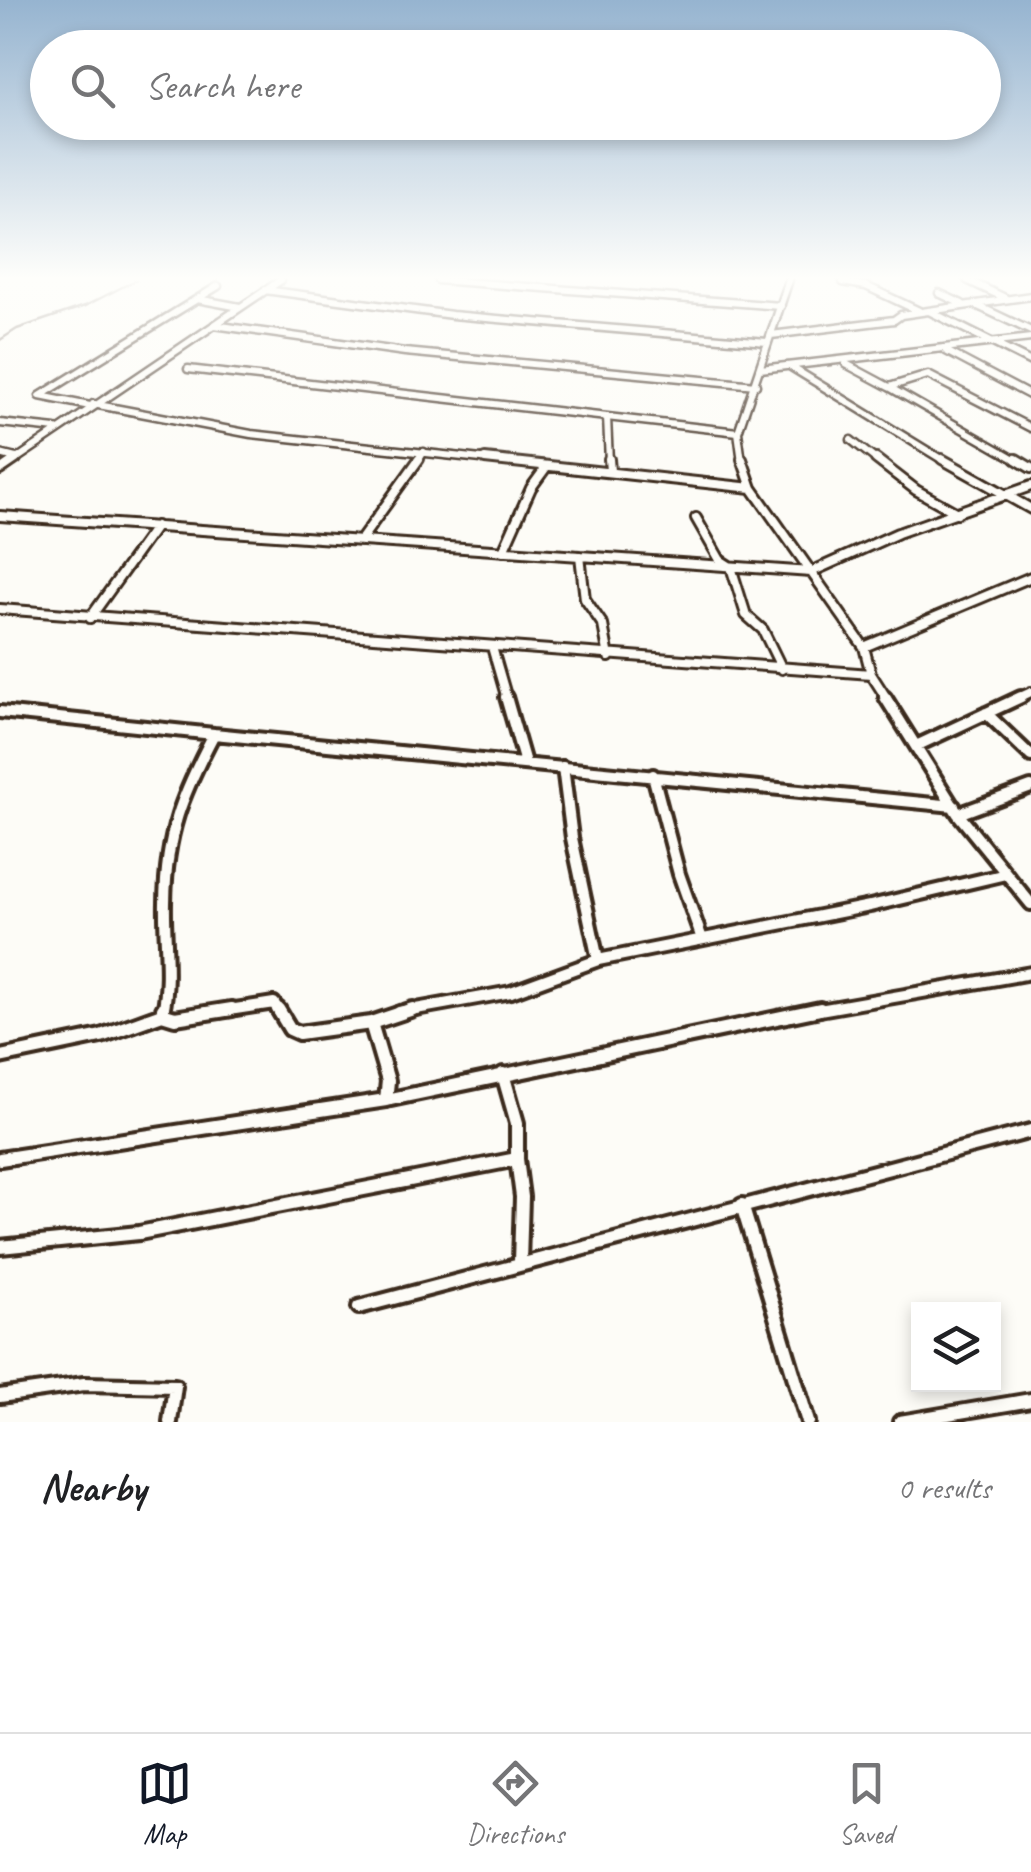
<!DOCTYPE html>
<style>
body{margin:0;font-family:Caveat,sans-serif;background:#f2f2f2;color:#202124}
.controls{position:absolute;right:30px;bottom:30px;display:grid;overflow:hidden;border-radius:0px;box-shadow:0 5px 15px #0003}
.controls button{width:90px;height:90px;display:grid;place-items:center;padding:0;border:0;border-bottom:2px solid #e0e0e0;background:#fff;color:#202124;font:50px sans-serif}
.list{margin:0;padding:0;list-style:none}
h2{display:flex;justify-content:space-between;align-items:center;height:130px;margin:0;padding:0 40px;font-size:42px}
h2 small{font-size:32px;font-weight:400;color:#757577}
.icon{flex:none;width:55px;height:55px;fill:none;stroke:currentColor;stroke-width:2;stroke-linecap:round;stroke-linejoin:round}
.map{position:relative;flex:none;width:1031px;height:1422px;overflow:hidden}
.search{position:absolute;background:#fff;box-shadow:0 5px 15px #0003;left:30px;right:30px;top:30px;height:110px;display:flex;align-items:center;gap:25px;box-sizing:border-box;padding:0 35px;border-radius:55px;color:#757577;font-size:38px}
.sheet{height:310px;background:#fff}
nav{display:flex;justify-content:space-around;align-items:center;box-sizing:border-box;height:140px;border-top:2px solid #e0e0e0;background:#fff;font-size:28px;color:#757577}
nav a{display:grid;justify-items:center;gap:5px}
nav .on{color:#111827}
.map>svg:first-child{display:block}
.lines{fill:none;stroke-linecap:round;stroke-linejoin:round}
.stream{stroke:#887d74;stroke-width:2.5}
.street-far3-casing{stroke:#3b2a1e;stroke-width:11}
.street-far2-casing{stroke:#3b2a1e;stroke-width:14}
.street-far1-casing{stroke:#3b2a1e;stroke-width:18}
.street-casing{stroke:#3b2a1e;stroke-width:20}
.street-far3{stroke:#fdfcf7;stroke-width:6}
.street-far2{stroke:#fdfcf7;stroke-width:8}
.street-far1{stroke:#fdfcf7;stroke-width:10}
.street{stroke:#fdfcf7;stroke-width:12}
</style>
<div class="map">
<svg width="1031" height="1422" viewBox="0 0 1031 1422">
<rect width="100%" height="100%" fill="#fdfcf7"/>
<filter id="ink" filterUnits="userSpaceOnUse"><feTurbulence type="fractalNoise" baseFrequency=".01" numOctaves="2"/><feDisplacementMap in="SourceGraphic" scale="20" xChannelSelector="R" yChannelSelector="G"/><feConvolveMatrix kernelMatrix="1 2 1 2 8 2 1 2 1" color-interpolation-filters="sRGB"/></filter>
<g filter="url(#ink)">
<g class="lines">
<!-- stream -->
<path class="stream" d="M0 340 17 329 85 306 136 280"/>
<defs>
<path id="street-far3" d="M438 280 781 306
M967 280 1005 298
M843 282 866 286 919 311
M265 290 452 315 767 342
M939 293 962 304
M197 299 218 286
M976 305 1031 331
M929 311 1031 362
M214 325 405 352 756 385
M771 335 894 320 901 315 1031 296
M946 351 1031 396
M846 364 889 387 928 375 1031 428
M791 367 946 462
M188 369 738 432
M760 369 1031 338
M889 387 1020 462
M93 404 251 434 509 462
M90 406 40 396 197 299 240 307
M607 417 609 462
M0 423 56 429
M851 440 879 462
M0 454 16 458
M12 462 281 280
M417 462 424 452
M742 462 738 432 789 280"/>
<path id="street-far2" d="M485 459 752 488
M609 459 610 471
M742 459 752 488 864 647 871 674 887 699
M876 459 916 490 957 513
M942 459 1031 509
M1016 459 1031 468
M0 470 16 459
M0 516 811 572 898 533 1031 486
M696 518 720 560 731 567 746 615 763 630 782 669
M360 541 419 459
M503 551 531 488 547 466
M580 556 585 599 603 625 609 657
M0 609 871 674
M90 618 156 526
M492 647 507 699
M864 647 1031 577
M1016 699 1031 692"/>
<path id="street-far1" d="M506 697 525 763
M885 697 958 814 1031 904
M0 712 214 734C182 795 166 833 165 903 164 939 171 977 163 1012
M986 713 1031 756
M214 734 954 806
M916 746 1021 697
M563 767 572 838 598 960 870 906 1006 874
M653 775 679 874 702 939
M958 814 1031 787
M216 1012 274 1003 279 1012
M399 1012 511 992 598 960
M808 1012 1031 973"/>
<path id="street" d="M278 1009 290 1029 299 1033 371 1023 413 1009
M162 1014 175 1018 232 1009
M371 1023 388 1081 386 1100
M0 1057 101 1036 162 1014 163 1009
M503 1074 517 1123V1159
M0 1159 386 1100 820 1009
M742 1205 808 1422
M0 1247 139 1233 517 1159 522 1197 520 1262
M359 1307 1031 1131
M0 1396 84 1384 175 1386 170 1422
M900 1422 1031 1400"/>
</defs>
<!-- street-far3 casing -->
<use href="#street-far3" class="street-far3-casing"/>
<!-- street-far2 casing -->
<use href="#street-far2" class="street-far2-casing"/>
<!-- street-far1 casing -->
<use href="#street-far1" class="street-far1-casing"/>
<!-- street casing -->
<use href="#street" class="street-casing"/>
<!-- street-far3 -->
<use href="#street-far3" class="street-far3"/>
<!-- street-far2 -->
<use href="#street-far2" class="street-far2"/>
<!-- street-far1 -->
<use href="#street-far1" class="street-far1"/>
<!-- street -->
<use href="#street" class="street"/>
</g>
</g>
<!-- sky -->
<linearGradient id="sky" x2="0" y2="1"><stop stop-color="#96b4d0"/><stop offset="0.58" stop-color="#fefefb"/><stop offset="1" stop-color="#fefefb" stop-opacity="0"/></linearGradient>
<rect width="1031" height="479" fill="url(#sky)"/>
</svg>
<div class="controls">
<button><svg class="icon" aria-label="layers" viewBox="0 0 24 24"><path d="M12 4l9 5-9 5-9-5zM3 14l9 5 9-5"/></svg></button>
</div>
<div class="search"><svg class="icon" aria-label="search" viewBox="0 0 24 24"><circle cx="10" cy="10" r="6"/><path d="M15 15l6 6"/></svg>Search here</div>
</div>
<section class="sheet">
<h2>Nearby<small>0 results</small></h2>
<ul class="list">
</ul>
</section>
<nav>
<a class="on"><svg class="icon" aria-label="map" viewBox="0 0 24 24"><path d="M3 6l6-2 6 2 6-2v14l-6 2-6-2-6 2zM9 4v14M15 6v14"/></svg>Map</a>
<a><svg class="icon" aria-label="directions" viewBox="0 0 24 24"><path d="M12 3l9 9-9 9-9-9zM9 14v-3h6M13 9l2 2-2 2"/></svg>Directions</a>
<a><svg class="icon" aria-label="saved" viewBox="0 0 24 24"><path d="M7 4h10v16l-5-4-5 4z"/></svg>Saved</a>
</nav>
